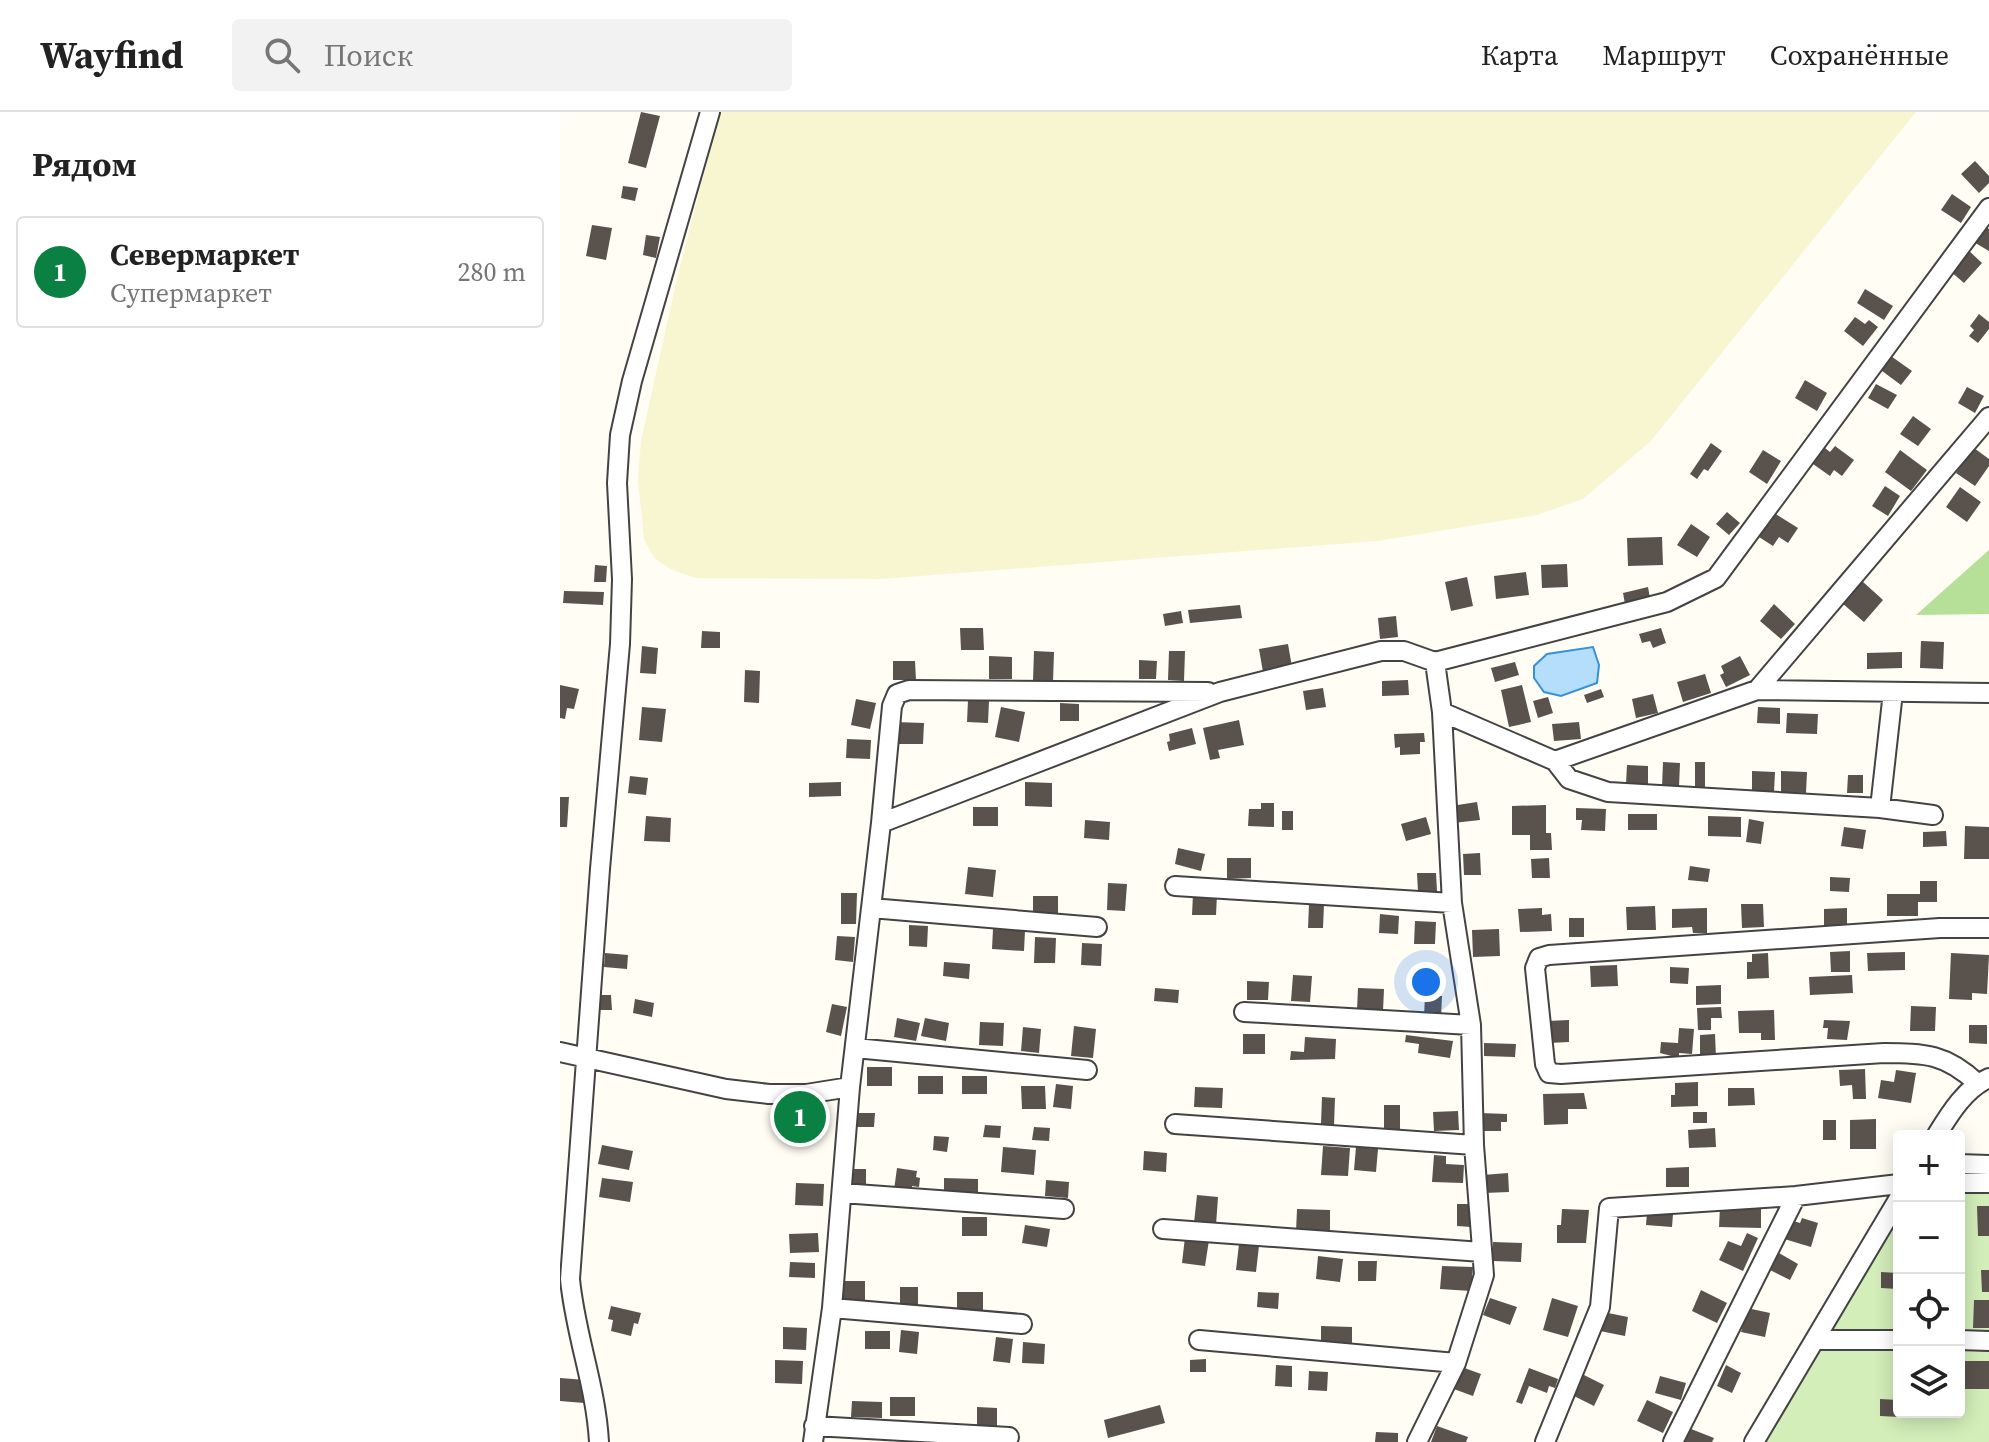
<!DOCTYPE html>
<html lang="ru">
<meta charset="utf-8">
<style>
body{margin:0;font-family:"Source Serif 4",serif;background:#f2f2f2;color:#222}
.controls{position:absolute;right:24px;bottom:24px;display:grid;overflow:hidden;border-radius:8px;box-shadow:0 4px 20px #0003}
.controls button{width:72px;height:72px;display:grid;place-items:center;padding:0;border:0;border-bottom:2px solid #e0e0e0;background:#fff;color:#222;font:40px sans-serif}
.you{position:absolute;left:866px;top:870px;width:28px;height:28px;margin:-20px;border:6px solid #fff;border-radius:50%;background:#1a73e8;box-shadow:0 0 0 12px #1a73e833}
.badge{display:grid;place-items:center;width:52px;height:52px;border-radius:50%;background:#0b8043;color:#fff;font-size:26px;font-weight:700}
.pin{position:absolute;translate:-50% -50%;border:4px solid #fff;box-shadow:0 2px 8px #0006}
.list{margin:0;padding:0;list-style:none}
h2{display:flex;justify-content:space-between;align-items:center;height:104px;margin:0;padding:0 32px;font-size:34px}
h2 small{font-size:26px;font-weight:400;color:#767676}
.list li{display:grid;grid-template-columns:52px 1fr auto;gap:24px;align-items:center;box-sizing:border-box;height:112px;margin:0 16px 16px;padding:0 16px;border:2px solid #e0e0e0;border-radius:8px}
.list b{display:block;font-size:30px;white-space:nowrap}
.list p{margin:0;font-size:26px;white-space:nowrap;color:#767676}
.list em{font-size:26px;font-style:normal;color:#767676}
.icon{flex:none;width:44px;height:44px;fill:none;stroke:currentColor;stroke-width:2;stroke-linecap:round;stroke-linejoin:round}
.map{position:relative;flex:none;width:1429px;height:1330px;overflow:hidden}
header{display:flex;align-items:center;gap:48px;box-sizing:border-box;height:112px;padding:0 40px;background:#fff;border-bottom:2px solid #e0e0e0}
header strong{font-size:38px}
nav{display:flex;gap:44px;margin-inline-start:auto;font-size:28px}
.search{width:560px;height:72px;background:#f2f2f2;display:flex;align-items:center;gap:20px;box-sizing:border-box;padding:0 28px;border-radius:8px;color:#767676;font-size:30px}
main{display:flex}
aside{flex:1;background:#fff}
.map>svg:first-child{display:block}
.farmland{fill:#f8f6d1}
.green{fill:#d3eeb9}
.forest{fill:#b6e097}
.water{fill:#b4defb;stroke:#3592d8;stroke-width:2}
.building{fill:#5a524c}
.lines{fill:none;stroke-linecap:round;stroke-linejoin:round}
.street-casing{stroke:#434343;stroke-width:22}
.street{stroke:#fff;stroke-width:18}
</style>
<header>
<strong>Wayfind</strong>
<div class="search"><svg class="icon" aria-label="search" viewBox="0 0 24 24"><circle cx="10" cy="10" r="6"/><path d="M15 15l6 6"/></svg>Поиск</div>
<nav><a>Карта</a><a>Маршрут</a><a>Сохранённые</a></nav>
</header>
<main>
<aside>
<h2>Рядом<small></small></h2>
<ul class="list">
<li><span class="badge">1</span><div><b>Севермаркет</b><p>Супермаркет</p></div><em>280 m</em></li>
</ul>
</aside>
<div class="map">
<svg width="1429" height="1330" viewBox="0 0 1429 1330">
<rect width="100%" height="100%" fill="#fffdf4"/>
<!-- farmland -->
<path class="farmland" d="M160 0H1356L1090 330 1023 387 977 403 818 429 322 467 136 466 112 458 94 446 84 427 78 368 81 329 117 166Z"/>
<!-- green -->
<path class="green" d="M1399 1062H1429V1330H1194L1339 1086V1300H1399Z"/>
<!-- forest -->
<path class="forest" d="M1429 438V502L1356 503Z"/>
<!-- water -->
<path class="water" d="M1033 535 1039 553 1037 571 1001 584 984 580 974 566V554L987 542Z"/>
<!-- building -->
<path class="building" d="M81 0 100 4 86 56 68 51Z
M1415 49 1429 64V71L1419 81 1401 62Z
M63 74 78 76 75 89 61 86Z
M1392 82 1411 95 1401 111 1381 98Z
M1422 112 1429 117V139L1412 129Z
M32 113 52 116 46 148 26 144Z
M86 123 100 125 96 146 83 143Z
M1407 137 1422 151 1404 171 1389 158Z
M1305 177 1333 194 1324 208 1297 191Z
M1419 202 1429 210V217L1418 231 1409 224 1414 218 1410 214Z
M1295 205 1305 212 1309 208 1318 215 1303 234 1284 219Z
M1328 242 1352 259 1341 273 1318 256Z
M1245 268 1267 281 1257 299 1235 286Z
M1316 272 1337 283 1328 297 1308 286Z
M1407 275 1424 284 1415 301 1398 291Z
M1353 304 1371 317 1358 334 1340 322Z
M1151 331 1162 339 1148 359 1144 357 1137 367 1130 362Z
M1275 334 1294 348 1282 364 1274 358 1270 364 1253 352 1265 336 1270 340Z
M1414 336 1429 347V354L1415 374 1396 361Z
M1203 338 1221 349 1207 372 1189 360Z
M1340 338 1367 358 1351 379 1325 360Z
M1325 374 1340 384 1328 404 1312 394Z
M1400 375 1421 390 1407 410 1386 395Z
M1167 400 1180 411 1169 423 1156 412Z
M1214 401 1238 416 1228 431 1219 425 1213 434 1199 425Z
M1131 412 1150 425 1137 445 1117 433Z
M1102 425 1103 453 1068 454 1067 426Z
M1007 452 1008 475 982 476 981 453Z
M35 453 47 454 46 470H34Z
M966 460 969 483 936 487 934 464Z
M907 465 913 494 891 499 885 470Z
M1302 469 1323 488 1304 510 1282 491Z
M1088 475 1090 486 1065 492 1063 481Z
M4 479 44 480 43 493 3 491Z
M1214 492 1235 512 1221 527 1200 509Z
M680 493 682 506 630 511 628 498Z
M621 499 623 511 605 514 603 502Z
M836 504 838 525 820 527 818 506Z
M400 516H423L424 538H401Z
M1101 516 1106 531 1093 536 1090 529 1082 531 1079 522Z
M142 519 160 520V536H141Z
M1361 529 1384 530 1383 557 1360 556Z
M728 532 732 555 703 560 699 537Z
M82 534 98 536 96 562 80 561Z
M474 539 494 540 493 570 473 569Z
M609 539H625L624 569 608 568Z
M1342 540V556L1307 557V541Z
M429 544 452 545V567H429Z
M1180 544 1190 563 1166 575 1160 563 1164 561 1161 554Z
M579 548 597 549 596 567H579Z
M333 549H355L356 568H333Z
M955 550 959 563 935 570 931 556Z
M185 558 200 559 199 591 184 590Z
M1145 562 1151 581 1123 590 1117 570Z
M848 568 849 583 822 584V569Z
M0 573 19 577 14 597 7 596 5 607 0 606Z
M962 573 971 610 949 615 941 578Z
M763 576 766 595 746 598 743 579Z
M1041 577 1044 585 1027 591 1024 583Z
M1093 582 1098 601 1076 606 1072 587Z
M988 585 993 601 978 606 973 589Z
M296 587 316 591 310 617 291 613Z
M408 588 429 589 428 611 407 610Z
M500 591 519 592V609H500Z
M82 595 106 597 102 630 79 628Z
M441 595 465 600 459 630 435 625Z
M1198 595 1220 596V612L1197 611Z
M1227 601 1258 602 1257 622 1226 621Z
M679 608 684 633 658 638 660 646 650 648 643 616Z
M335 610 364 611 363 632H335Z
M1019 610 1021 627 994 629 992 612Z
M632 616 636 632 609 639 607 630 610 629 609 622Z
M864 621 865 630H860V642L840 643V635L835 636 834 622Z
M287 627 311 628 310 647 286 646Z
M1103 650 1120 651 1119 675H1102Z
M1135 650H1145V677L1135 676Z
M1067 653 1088 654V672H1066Z
M1192 659 1215 660 1214 680 1192 679Z
M1221 659 1247 660 1246 681 1221 680Z
M1288 663H1303V681H1287Z
M70 664 88 666 86 683 68 681Z
M281 670V684L249 685V671Z
M465 670 492 671V695L465 694Z
M0 685H9L7 715H0Z
M917 690 920 708 893 711 891 694Z
M701 691H714V715L688 714 689 697H701Z
M986 693V721H991L992 738H970V723H952V694Z
M413 695H438V714H413Z
M1016 696 1046 697 1045 719 1021 718 1022 708H1016Z
M722 699H733V718H722Z
M1068 702H1097V718H1068Z
M86 704 111 706 110 730 84 729Z
M1148 704 1181 705V725L1148 724Z
M866 705 871 722 846 729 841 712Z
M1189 707 1204 710 1201 732 1186 730Z
M525 708 550 710 549 728 524 726Z
M1405 714 1429 715V747H1404Z
M1284 715 1306 718 1303 737 1281 734Z
M1386 719 1387 734 1363 735V720Z
M618 736 645 742 641 759 615 752Z
M920 741 921 763H904L903 742Z
M667 746H691V766L667 767Z
M989 746 990 766H972L971 747Z
M1130 754 1150 757 1148 770 1128 768Z
M408 755 436 758 433 785 405 782Z
M857 761H876L877 779 858 780Z
M1270 765 1290 766 1289 780 1270 779Z
M1360 769H1377V790H1358V804H1327V782H1360Z
M548 771 567 772 565 799 547 798Z
M281 781H297L296 812H281Z
M633 782H657L656 803H632Z
M473 784H498V803H473Z
M749 792H764L763 816H748Z
M1181 792H1203L1204 815 1182 816Z
M1095 794 1096 818H1067L1066 795Z
M982 796V803L991 802 992 819 960 820 958 797Z
M1147 796V821H1133L1132 815 1112 816V797Z
M1287 796V813L1264 814V797Z
M820 802 839 804 838 822 819 821Z
M1009 806H1024V825H1009Z
M855 809 876 810 875 832H854Z
M349 813 368 814 367 835 349 834Z
M433 817 465 819 464 839 432 837Z
M939 817 940 844 913 845 912 818Z
M277 824 295 825 293 850 275 848Z
M475 825 496 826 495 851H474Z
M522 831 542 832 541 854 521 853Z
M1290 839V860H1271L1270 840Z
M1345 840V858L1308 859 1307 841Z
M45 841 68 843 67 857 44 855Z
M1208 841 1209 866 1187 867V850H1192V842Z
M1391 841 1429 843 1427 882 1412 881V888L1389 887Z
M384 850 410 852 409 867 383 864Z
M1057 853 1058 874 1031 875 1030 854Z
M1110 855 1129 856 1128 872 1110 871Z
M733 863 752 864 750 890 731 889Z
M1292 863 1293 881 1250 883 1249 865Z
M687 869 709 870 708 888H687Z
M1161 873V892L1136 893V874Z
M595 876 619 878 618 891 594 889Z
M798 876 824 877 823 899 797 898Z
M35 883H51L52 898H35Z
M865 883 882 884 881 906 864 905Z
M75 887 94 891 92 905 73 901Z
M272 892 287 895 281 924 266 920Z
M1351 894 1376 895 1375 919H1350Z
M1161 895 1162 906H1151V918H1138L1137 896Z
M1214 898 1215 928H1201V921H1179L1178 899Z
M337 906 360 911 356 929 334 925Z
M365 906 389 911 386 929 361 924Z
M1009 908V930L988 931 987 909Z
M1264 908 1290 909 1287 928 1267 927 1268 916H1263Z
M420 910 444 911 443 934 419 933Z
M1409 913H1427V932L1409 931Z
M514 914 536 917 533 946 511 944Z
M463 915 481 917 479 941 461 939Z
M1119 916 1134 917 1132 942 1119 941V946L1100 941 1101 930 1118 931Z
M683 922H705V942H683Z
M1155 922 1156 946H1140V923Z
M846 923 893 929 890 946 858 941 859 932 845 930Z
M745 925 776 927 775 947 730 948 731 939 744 940Z
M924 931 956 932 955 945 924 944Z
M307 955H332V974H307Z
M1305 957 1306 987H1293L1292 973 1280 974 1279 958Z
M1336 958 1356 961 1351 991 1318 986 1321 968 1334 970Z
M358 964H383V982H358Z
M402 964H427V982H402Z
M1138 970V994L1111 995V983H1115V971Z
M496 972 513 974 511 997 493 995Z
M461 974H485L486 997H462Z
M635 975 663 976 662 996 634 995Z
M1168 976H1194L1195 993 1168 994Z
M1024 981 1027 997H1008V1012L984 1013 983 982Z
M762 985 775 986 774 1013 761 1012Z
M228 993 255 997 252 1017 226 1014Z
M824 993H840V1017H824Z
M898 999 899 1018 874 1019 873 1000Z
M1133 1000H1147V1011H1133Z
M292 1001H315L314 1015H291Z
M920 1001 947 1002V1010H941V1019H919Z
M1316 1007V1037H1290V1008Z
M1263 1008H1276V1028H1263Z
M425 1013 441 1014 440 1026 423 1025Z
M474 1015 490 1016 489 1029 472 1028Z
M1155 1016 1156 1035 1129 1036 1128 1018Z
M374 1024 389 1025 387 1040 373 1038Z
M42 1033 73 1039 69 1058 38 1052Z
M763 1034 790 1036 788 1064 761 1063Z
M443 1035 476 1038 474 1063 441 1060Z
M796 1035 818 1037 816 1060 794 1058Z
M584 1039 607 1041 606 1060 583 1058Z
M874 1043 886 1044V1052L904 1053 903 1071 872 1070Z
M1129 1055V1075H1106V1056Z
M337 1056 357 1059 356 1065 360 1066 359 1075 352 1074V1080L334 1078Z
M287 1057H306V1074L287 1073Z
M948 1061 949 1080 924 1081 923 1063Z
M42 1066 73 1070 70 1090 39 1085Z
M384 1066 418 1067V1081H384Z
M486 1068 509 1070 508 1086 485 1084Z
M236 1071 264 1072 263 1094 235 1093Z
M637 1083 658 1085 656 1113 634 1111Z
M897 1092H912L911 1115 897 1114Z
M1417 1094H1429V1124H1418Z
M1160 1095H1201V1116L1159 1115Z
M737 1097 770 1098V1121L736 1120Z
M1002 1097 1029 1098 1026 1131H997V1113H1001Z
M1087 1100 1113 1102 1112 1115 1086 1113Z
M402 1105H427V1124H402Z
M1242 1106 1258 1111 1251 1135 1221 1126 1227 1107 1240 1111Z
M465 1113 490 1117 487 1135 462 1131Z
M258 1121 259 1140 230 1141 229 1122Z
M1187 1121 1198 1126 1183 1159 1159 1148 1168 1129 1181 1134Z
M625 1125 649 1128 645 1154 622 1151Z
M933 1130 962 1131 961 1150 933 1149Z
M679 1132 699 1134 696 1160 676 1158Z
M1219 1141 1238 1152 1230 1168 1210 1158Z
M758 1144 783 1147 780 1170 756 1167Z
M798 1149H817L816 1169H798Z
M230 1150 255 1151V1166L229 1165Z
M882 1154 913 1155 911 1179 880 1177Z
M1421 1158H1429V1180H1422Z
M1321 1160 1338 1161V1177L1321 1176Z
M280 1169H305V1188H280Z
M340 1175H358V1197H340Z
M1141 1178 1167 1191 1157 1211 1132 1199Z
M397 1180H423V1199H397Z
M698 1180 719 1181 718 1197 697 1195Z
M930 1186 957 1195 950 1213 923 1203Z
M992 1186 1018 1194 1008 1225 983 1218Z
M1414 1188H1429V1216H1413Z
M51 1194 81 1201 78 1212 74 1211 71 1224 51 1219 53 1208 48 1207Z
M1187 1196 1210 1201 1205 1225 1181 1220Z
M1043 1200 1068 1205 1065 1224 1040 1219Z
M761 1214 792 1215V1231L761 1230Z
M223 1215 247 1216 246 1238 223 1237Z
M341 1218 359 1220 357 1242 339 1240Z
M305 1219H330V1237H305Z
M436 1225 453 1227 450 1251 433 1249Z
M463 1230 485 1232 484 1252 462 1251Z
M646 1247V1260H630V1248Z
M215 1248 243 1249 242 1272 215 1271Z
M1400 1249H1429V1277H1400Z
M716 1253 732 1254V1275L715 1274Z
M1166 1253 1181 1261 1172 1281 1157 1274Z
M899 1254 921 1262 913 1284 891 1276Z
M969 1256 998 1267 995 1276 989 1274 987 1281 969 1274 962 1292 956 1290Z
M749 1259 768 1260 767 1279 748 1278Z
M1022 1262 1044 1273 1034 1294 1012 1283Z
M1100 1264 1126 1271 1121 1288 1095 1281Z
M0 1266 26 1268 24 1291 0 1289Z
M330 1285H355V1304H330Z
M1320 1287 1339 1288V1300H1361L1360 1306 1320 1304Z
M1087 1288 1113 1300 1103 1321 1077 1309Z
M292 1289 322 1290V1306L291 1305Z
M600 1293 605 1311 548 1326 544 1308Z
M417 1295 437 1296V1315H417Z
M877 1314 908 1325 906 1330H871Z
M1126 1315 1154 1326 1152 1330H1119Z
M816 1320 838 1321V1330H815Z"/>
<g class="lines">
<defs>
<path id="street" d="M1197 578 1429 305
M882 600 995 649 1009 667 1048 680 1320 696 1373 703
M995 649 1197 578 1429 581
M1320 696 1333 580
M321 711 660 580 821 539H844L875 550 1107 490 1156 466 1429 96
M615 774 892 791
M311 796 537 815
M684 900 911 913
M295 936 527 958
M0 940 166 977 209 982H246L290 975
M1417 971C1386 942 1365 941 1324 941L1001 962 989 961 985 952 975 856 979 846 989 843 1380 816H1429
M615 1012 914 1033
M1376 1024C1389 1003 1405 976 1429 966
M1399 1052 1429 1053
M1399 1071H1429
M282 1081 504 1097
M603 1117 922 1140
M272 1196 462 1212
M639 1228 896 1251
M1257 1228H1339
M1399 1228 1429 1229
M254 1314 449 1325
M39 1330C36 1274 15 1222 10 1167L40 757 60 532 62 467 57 371 60 323 72 269 150 0
M253 1330 272 1196 290 975 321 711 332 594 337 582 349 578 648 580
M857 1330 896 1251 924 1163 914 1033 911 913 892 791 882 600 875 550
M985 1330 1040 1195 1049 1096 1236 1084 1339 1072
M1113 1330 1236 1084
M1194 1330 1339 1086"/>
</defs>
<!-- street casing -->
<use href="#street" class="street-casing"/>
<!-- street -->
<use href="#street" class="street"/>
</g>
</svg>
<div class="controls">
<button>+</button>
<button>−</button>
<button><svg class="icon" aria-label="locate" viewBox="0 0 24 24"><circle cx="12" cy="12" r="6"/><path d="M12 2v4M12 18v4M2 12h4M18 12h4"/></svg></button>
<button><svg class="icon" aria-label="layers" viewBox="0 0 24 24"><path d="M12 4l9 5-9 5-9-5zM3 14l9 5 9-5"/></svg></button>
</div>
<div class="you"></div>
<div class="pin badge" style="left:240px;top:1005px">1</div>
</div>
</main>
